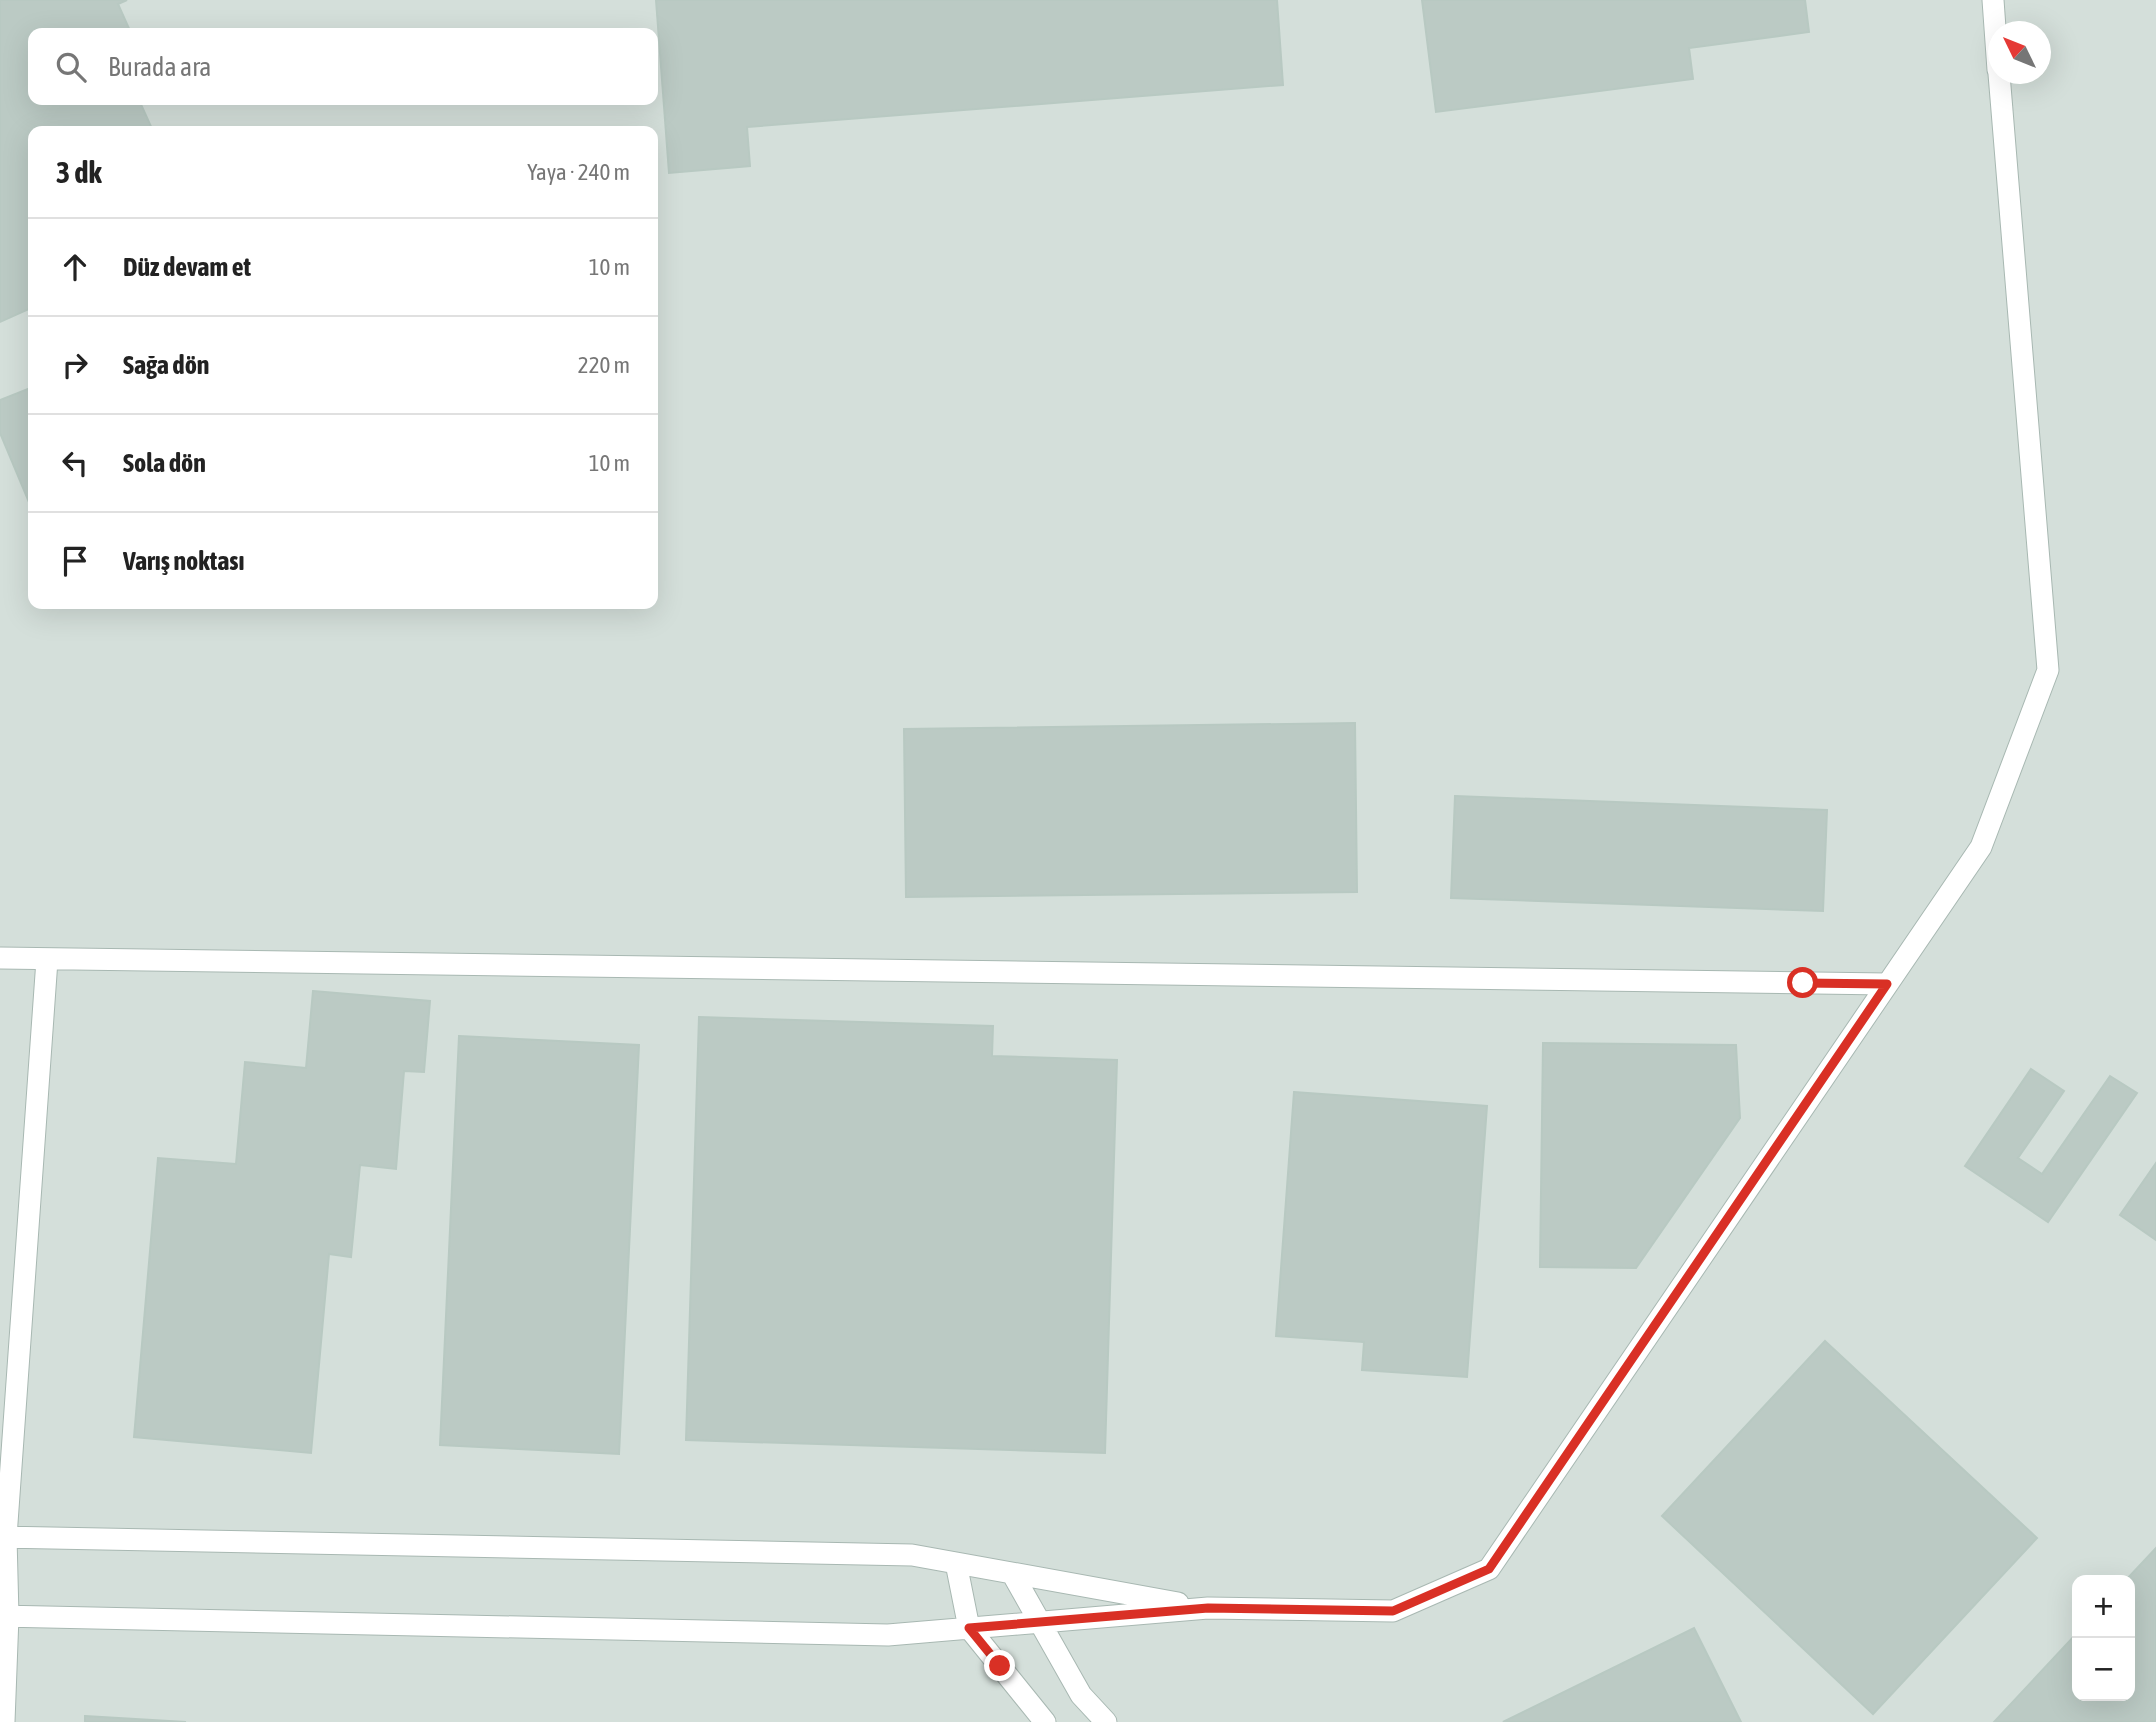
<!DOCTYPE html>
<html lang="tr">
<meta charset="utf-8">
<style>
body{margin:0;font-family:"Asap Condensed",sans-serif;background:#f6f6f6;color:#222}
.controls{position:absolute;right:21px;bottom:21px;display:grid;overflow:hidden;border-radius:14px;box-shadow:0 7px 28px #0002}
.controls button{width:63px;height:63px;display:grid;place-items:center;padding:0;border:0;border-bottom:2px solid #e0e0e0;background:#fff;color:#222;font:35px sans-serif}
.compass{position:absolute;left:1988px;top:21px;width:63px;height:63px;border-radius:50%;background:#fff;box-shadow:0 7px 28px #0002;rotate:313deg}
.stop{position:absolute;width:21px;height:21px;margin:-16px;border:5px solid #d93025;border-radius:50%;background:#fff}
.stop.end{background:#d93025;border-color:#fff;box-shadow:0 2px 7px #0008}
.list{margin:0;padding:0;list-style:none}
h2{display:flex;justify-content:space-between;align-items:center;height:91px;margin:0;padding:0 28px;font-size:30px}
h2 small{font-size:23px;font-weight:400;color:#767676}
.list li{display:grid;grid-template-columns:46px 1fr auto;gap:21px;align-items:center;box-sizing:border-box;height:98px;padding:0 28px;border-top:2px solid #e0e0e0}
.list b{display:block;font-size:26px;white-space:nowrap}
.list em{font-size:23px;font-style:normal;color:#767676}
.icon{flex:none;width:38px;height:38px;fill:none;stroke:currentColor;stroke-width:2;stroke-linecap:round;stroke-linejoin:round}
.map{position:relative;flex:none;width:2156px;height:1722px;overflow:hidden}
.search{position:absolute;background:#fff;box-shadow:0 7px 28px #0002;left:28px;top:28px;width:630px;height:77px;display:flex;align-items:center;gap:18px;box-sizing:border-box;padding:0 24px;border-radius:14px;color:#767676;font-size:26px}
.panel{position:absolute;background:#fff;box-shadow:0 7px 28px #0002;left:28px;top:126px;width:630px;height:483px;border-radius:14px}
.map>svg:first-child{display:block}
.built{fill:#d4dfda;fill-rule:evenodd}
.building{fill:#bbcac4;stroke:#b8c9c2;stroke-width:2}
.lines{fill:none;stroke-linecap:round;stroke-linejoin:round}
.minor-casing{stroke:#a8b8b2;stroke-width:23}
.minor{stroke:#fff;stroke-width:21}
.route{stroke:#d93025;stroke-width:9}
</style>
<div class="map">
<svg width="2156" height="1722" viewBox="0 0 2156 1722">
<rect width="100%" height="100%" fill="#e6efeb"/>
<!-- built -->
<path class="built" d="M0 0H2156V1722H0ZM1998 32H2040V74H1998ZM33 33H653V100H33ZM33 131H653V604H33ZM2077 1580H2130V1696H2077Z"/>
<!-- building -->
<path class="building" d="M0 0H127L118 4 131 33H33V100H139L153 131H33V307L0 322Z
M656 0H1277L1283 85 747 127 750 166 669 173Z
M1422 0H1805L1809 32 1689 48 1693 79 1436 112Z
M33 387V507H31L0 433V400Z
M1355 723 1357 892 906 897 904 729Z
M1455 796 1827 810 1823 911 1451 898Z
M313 991 430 1001 424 1072 404 1071 396 1169 360 1165 351 1257 329 1254 311 1453 134 1437 158 1158 236 1164 245 1062 306 1068Z
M699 1017 993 1026 992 1056 1117 1060 1105 1453 686 1440Z
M459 1036 639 1045 619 1454 440 1445Z
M1543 1043 1736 1045 1740 1118 1636 1268 1540 1267Z
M2031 1069 2064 1091 2018 1158 2042 1174 2110 1076 2137 1093 2048 1222 1965 1166Z
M1294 1092 1487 1106 1467 1377 1362 1370 1364 1342 1276 1336Z
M2156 1163V1240L2120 1215Z
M1825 1341 2037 1538 1873 1714 1662 1516Z
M2156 1548V1722H1994L2077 1633V1696H2130V1580H2126Z
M1694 1628 1741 1722H1503Z
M85 1716 186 1722H85Z"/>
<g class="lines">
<defs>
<path id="minor" d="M1993 0 1998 70
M0 958 1887 984
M0 1537 912 1555 1178 1603
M956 1563 969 1628 1045 1722
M1012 1573 1081 1695 1106 1722
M0 1616 888 1635 1208 1608 1393 1611 1489 1569 1981 847 2048 670 1999 74
M4 1722 8 1616 6 1537 47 960"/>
</defs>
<!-- minor casing -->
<use href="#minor" class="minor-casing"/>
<!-- minor -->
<use href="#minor" class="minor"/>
</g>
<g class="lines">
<!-- route -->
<path class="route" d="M1000 1666 969 1628 1208 1608 1393 1611 1489 1569 1887 984 1803 983"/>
</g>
</svg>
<div class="controls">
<button>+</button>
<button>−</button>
</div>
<svg class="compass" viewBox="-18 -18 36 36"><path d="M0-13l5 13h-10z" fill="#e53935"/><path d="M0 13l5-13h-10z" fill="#767676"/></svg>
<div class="stop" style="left:1803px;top:983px"></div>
<div class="stop end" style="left:1000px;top:1666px"></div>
<div class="search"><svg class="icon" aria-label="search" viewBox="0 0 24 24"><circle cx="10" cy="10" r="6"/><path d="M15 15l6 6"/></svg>Burada ara</div>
<section class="panel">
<h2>3 dk<small>Yaya · 240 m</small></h2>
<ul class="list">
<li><svg class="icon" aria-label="ahead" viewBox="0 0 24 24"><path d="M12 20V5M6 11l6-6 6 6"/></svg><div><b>Düz devam et</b></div><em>10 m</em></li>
<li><svg class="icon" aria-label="right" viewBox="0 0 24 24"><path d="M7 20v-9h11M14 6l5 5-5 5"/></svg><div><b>Sağa dön</b></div><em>220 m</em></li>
<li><svg class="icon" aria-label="left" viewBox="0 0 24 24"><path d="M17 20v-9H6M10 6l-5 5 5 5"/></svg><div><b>Sola dön</b></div><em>10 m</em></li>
<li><svg class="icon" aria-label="arrive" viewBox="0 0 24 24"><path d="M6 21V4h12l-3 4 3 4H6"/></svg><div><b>Varış noktası</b></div></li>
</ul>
</section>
</div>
